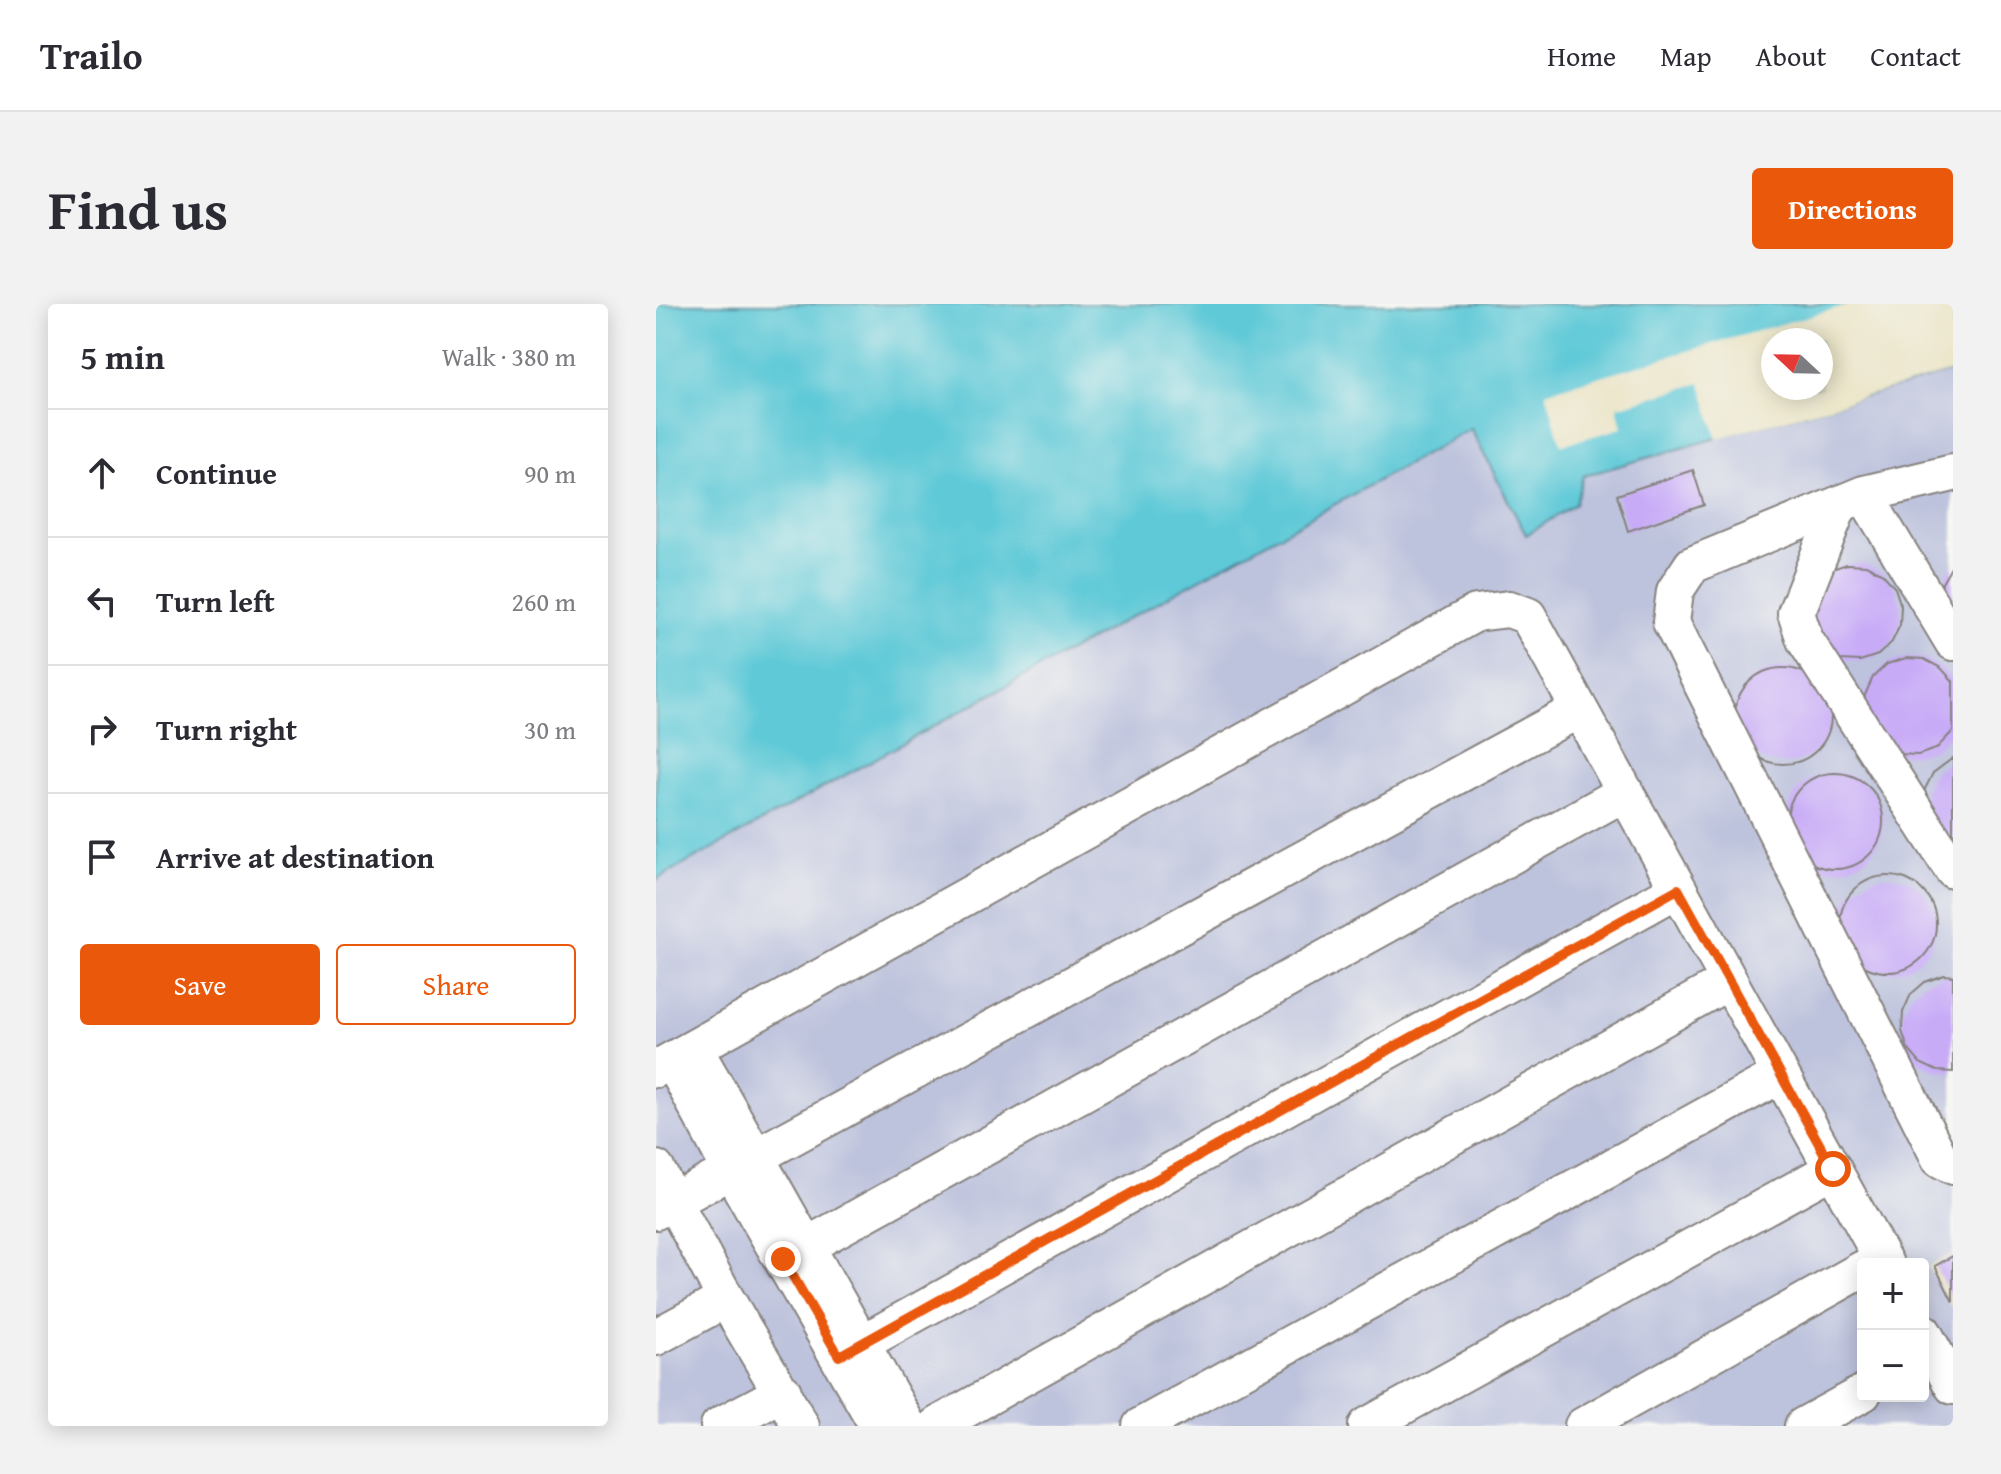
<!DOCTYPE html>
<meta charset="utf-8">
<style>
body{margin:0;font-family:"Gentium Book Plus",serif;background:#f2f2f3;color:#2b2b33}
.controls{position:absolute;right:24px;bottom:24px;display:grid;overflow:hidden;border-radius:8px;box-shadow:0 4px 20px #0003}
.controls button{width:72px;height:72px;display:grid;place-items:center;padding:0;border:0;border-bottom:2px solid #e1e1e2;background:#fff;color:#2b2b33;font:40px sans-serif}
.compass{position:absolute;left:1105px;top:24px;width:72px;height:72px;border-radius:50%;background:#fff;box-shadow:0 4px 20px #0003;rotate:292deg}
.stop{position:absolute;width:24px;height:24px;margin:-18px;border:6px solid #ea580c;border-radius:50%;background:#fff}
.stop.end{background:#ea580c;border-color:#fff;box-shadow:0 2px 8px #0008}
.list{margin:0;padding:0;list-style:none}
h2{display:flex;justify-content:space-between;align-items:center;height:104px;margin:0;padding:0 32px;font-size:34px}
h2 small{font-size:26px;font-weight:400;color:#7c7c81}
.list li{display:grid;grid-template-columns:52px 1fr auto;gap:24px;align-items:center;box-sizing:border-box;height:128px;padding:0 32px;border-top:2px solid #e1e1e2}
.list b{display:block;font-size:30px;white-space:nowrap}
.list em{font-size:26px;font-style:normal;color:#7c7c81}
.actions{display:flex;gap:16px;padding:24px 32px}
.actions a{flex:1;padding:18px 0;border:2px solid #ea580c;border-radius:8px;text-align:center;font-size:28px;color:#ea580c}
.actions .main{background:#ea580c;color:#fff}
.icon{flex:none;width:44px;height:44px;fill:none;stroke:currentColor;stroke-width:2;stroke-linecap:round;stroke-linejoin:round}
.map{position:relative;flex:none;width:1297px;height:1122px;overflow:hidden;border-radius:8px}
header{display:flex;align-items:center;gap:48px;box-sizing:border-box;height:112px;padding:0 40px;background:#fff;border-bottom:2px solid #e1e1e2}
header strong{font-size:38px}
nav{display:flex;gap:44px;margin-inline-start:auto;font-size:28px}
.intro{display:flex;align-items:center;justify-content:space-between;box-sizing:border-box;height:192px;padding:0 48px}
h1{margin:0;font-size:56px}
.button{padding:20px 36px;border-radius:8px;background:#ea580c;color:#fff;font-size:28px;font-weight:700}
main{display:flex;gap:48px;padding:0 48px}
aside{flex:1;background:#fff;border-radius:8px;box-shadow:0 4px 20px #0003}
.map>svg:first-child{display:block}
.industrial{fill:#bec3dd;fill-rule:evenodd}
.water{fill:#5ec9d7;stroke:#407689;stroke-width:2;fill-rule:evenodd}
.pier{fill:#eae3c3;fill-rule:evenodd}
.building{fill:#c8abf7}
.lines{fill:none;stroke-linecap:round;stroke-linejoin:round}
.minor-casing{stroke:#86827f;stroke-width:40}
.minor{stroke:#fff;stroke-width:36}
.route{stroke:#ea580c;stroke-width:10}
</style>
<header>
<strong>Trailo</strong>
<nav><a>Home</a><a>Map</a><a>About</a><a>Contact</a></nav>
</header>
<div class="intro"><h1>Find us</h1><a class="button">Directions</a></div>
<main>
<aside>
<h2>5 min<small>Walk · 380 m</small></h2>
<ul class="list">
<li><svg class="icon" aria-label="ahead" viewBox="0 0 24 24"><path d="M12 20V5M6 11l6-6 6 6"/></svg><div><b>Continue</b></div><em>90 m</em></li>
<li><svg class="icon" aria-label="left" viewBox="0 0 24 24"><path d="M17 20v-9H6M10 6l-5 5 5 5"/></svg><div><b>Turn left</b></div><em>260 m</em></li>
<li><svg class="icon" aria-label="right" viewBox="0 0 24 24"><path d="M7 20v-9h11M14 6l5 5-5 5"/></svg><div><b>Turn right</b></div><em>30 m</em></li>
<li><svg class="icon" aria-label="arrive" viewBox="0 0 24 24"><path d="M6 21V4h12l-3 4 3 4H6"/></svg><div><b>Arrive at destination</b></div></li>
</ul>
<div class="actions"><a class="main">Save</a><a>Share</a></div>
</aside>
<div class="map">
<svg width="1297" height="1122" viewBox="0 0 1297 1122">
<rect width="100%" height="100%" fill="#f6f6f2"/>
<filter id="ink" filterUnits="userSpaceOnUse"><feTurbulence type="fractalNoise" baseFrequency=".0125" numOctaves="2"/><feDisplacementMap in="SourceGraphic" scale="16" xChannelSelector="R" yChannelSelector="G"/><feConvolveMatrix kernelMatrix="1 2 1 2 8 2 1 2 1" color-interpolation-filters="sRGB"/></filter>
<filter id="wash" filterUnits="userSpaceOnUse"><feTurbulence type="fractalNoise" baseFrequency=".006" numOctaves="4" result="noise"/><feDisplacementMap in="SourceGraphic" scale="32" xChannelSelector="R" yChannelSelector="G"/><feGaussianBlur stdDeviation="1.8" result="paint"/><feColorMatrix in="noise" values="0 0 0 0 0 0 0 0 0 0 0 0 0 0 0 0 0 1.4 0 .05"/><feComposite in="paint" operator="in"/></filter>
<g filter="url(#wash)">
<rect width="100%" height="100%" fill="#eae3c3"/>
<!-- industrial -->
<path class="industrial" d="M1297 67V949L1272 963 1297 1006V1122H0V576L816 125 927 172ZM1207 960H1267V1092H1207Z"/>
<!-- water -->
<path class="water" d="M0 0H1297V67L927 172 919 200 870 231 815 125 0 576ZM1117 36H1165V84H1117Z"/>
<!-- pier -->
<path class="pier" d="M1195 0H1297V67L1061 135 1045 79 961 103 966 124 905 141 890 88ZM1117 36H1165V84H1117Z"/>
<g id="blocks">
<!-- building -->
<path class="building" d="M1037 166 1048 201 972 227 961 191Z
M1191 260 1210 261 1227 270 1239 284 1245 302 1244 321 1236 338 1222 351 1204 357 1184 356 1167 348 1149 315 1173 266Z
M1297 260V324L1284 298 1286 279Z
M1250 354 1268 355 1285 364 1297 377V427L1280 445 1262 451 1243 450 1207 409 1209 391 1217 373 1231 360Z
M1079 412a48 48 0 1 1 96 0a48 48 0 1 1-96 0Z
M1297 454V542L1268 504 1269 485 1277 469Z
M1131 517a48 48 0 1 1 96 0a48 48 0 1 1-96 0Z
M1184 620a48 48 0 1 1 96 0a48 48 0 1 1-96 0Z
M1288 671 1297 672V768L1281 767 1264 759 1252 745 1246 727 1247 708 1255 690 1269 678Z
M1297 952V998L1279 962Z"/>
</g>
</g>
<g filter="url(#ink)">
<use href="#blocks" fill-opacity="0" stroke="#86827f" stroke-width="2"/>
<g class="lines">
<defs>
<path id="minor" d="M1297 169 1208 190 1036 261 1019 287 1015 318 1284 855 1297 862
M1208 190 1297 338
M1183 201 1140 309 1149 336 1297 566
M38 744 252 1122
M16 756 75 867 222 1122
M0 765 820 309 853 305 872 312 1229 960
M0 865 70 995 145 1122
M0 907 922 406
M127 955 968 489
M1267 1028 1297 1082
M0 1033 70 995
M183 1052 1022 585
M63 1122 127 1088
M280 1122 1073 677
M485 1122 1124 771
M711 1122 1177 865
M927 1122 1207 965
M1147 1122 1207 1089"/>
</defs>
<!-- minor casing -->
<use href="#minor" class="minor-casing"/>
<!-- minor -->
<use href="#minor" class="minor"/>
</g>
</g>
<g class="lines" filter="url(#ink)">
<!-- route -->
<path class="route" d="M127 955 183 1052 1022 585 1177 865"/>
</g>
</svg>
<div class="controls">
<button>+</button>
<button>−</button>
</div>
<svg class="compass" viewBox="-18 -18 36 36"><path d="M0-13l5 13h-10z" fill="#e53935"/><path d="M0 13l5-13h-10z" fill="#7c7c81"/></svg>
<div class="stop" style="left:1177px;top:865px"></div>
<div class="stop end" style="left:127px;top:955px"></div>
</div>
</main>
